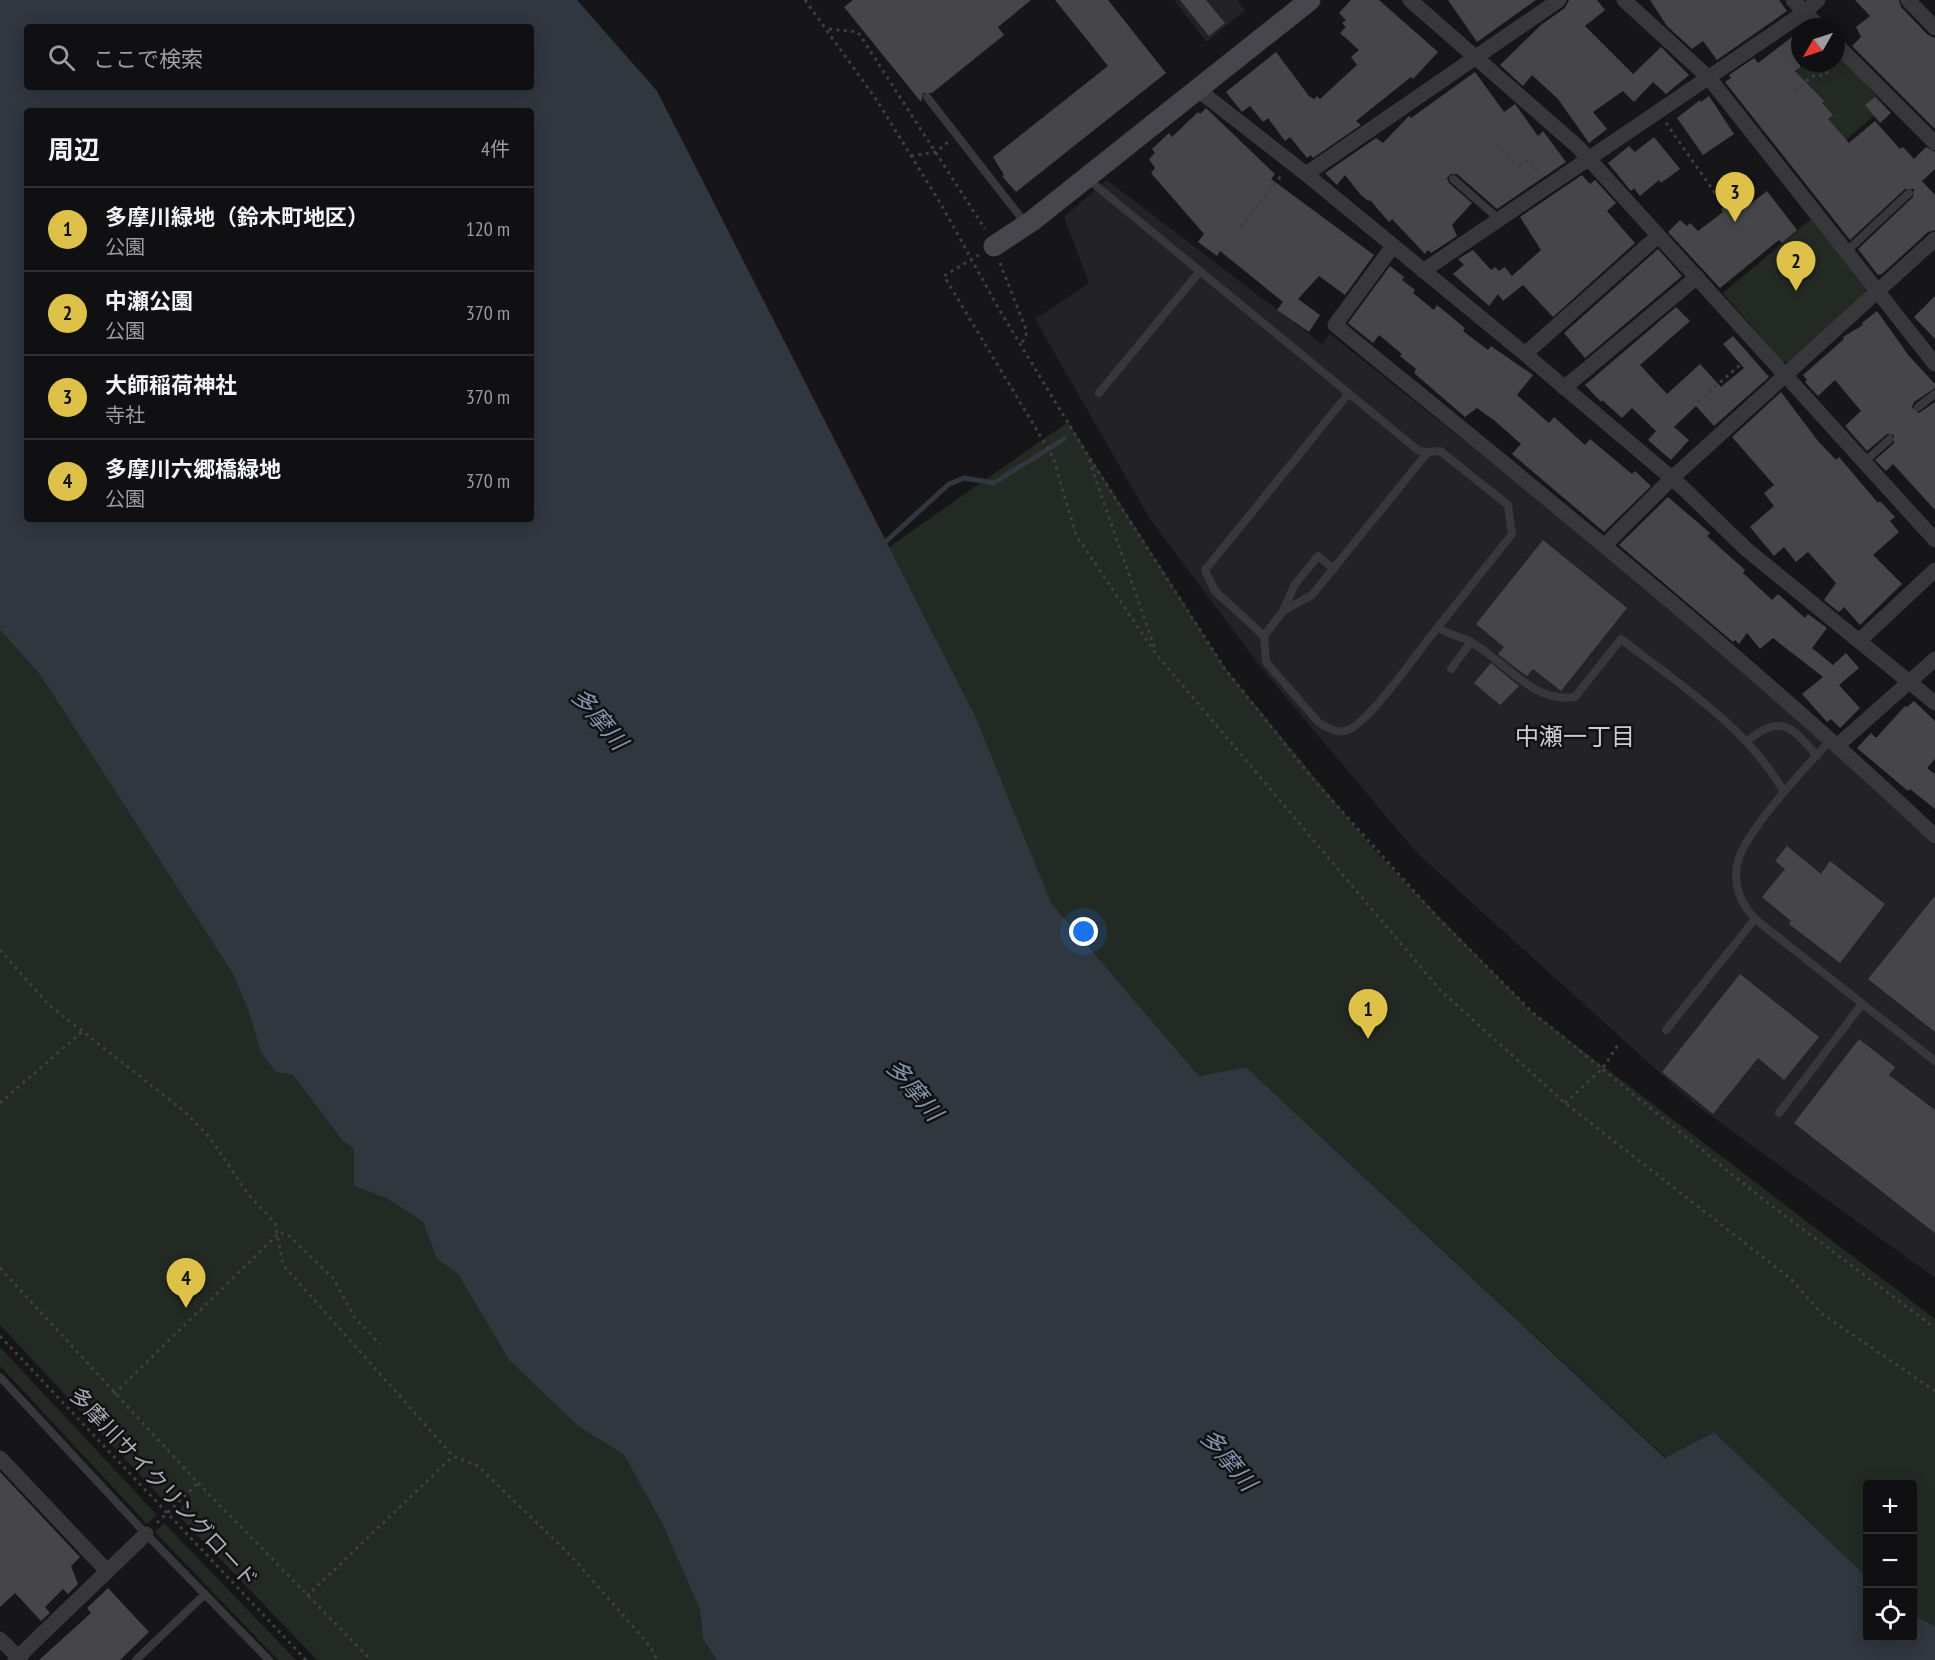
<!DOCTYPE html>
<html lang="ja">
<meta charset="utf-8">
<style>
body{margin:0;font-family:"PT Sans Narrow","Noto Sans JP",sans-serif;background:#19191b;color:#f1f3f6}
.controls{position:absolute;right:18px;bottom:18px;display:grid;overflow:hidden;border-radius:6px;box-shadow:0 3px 15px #0003}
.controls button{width:54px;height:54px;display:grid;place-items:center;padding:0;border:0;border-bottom:2px solid #303032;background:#101012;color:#f1f3f6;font:30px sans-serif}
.compass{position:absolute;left:1791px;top:18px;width:54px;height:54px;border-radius:50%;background:#101012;box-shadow:0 3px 15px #0003;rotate:231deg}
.you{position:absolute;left:1084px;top:932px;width:21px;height:21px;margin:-15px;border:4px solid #fff;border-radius:50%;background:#1a73e8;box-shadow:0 0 0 9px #1a73e833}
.badge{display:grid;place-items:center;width:39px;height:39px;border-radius:50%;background:#dec148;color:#111;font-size:20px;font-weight:700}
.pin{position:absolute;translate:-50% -50px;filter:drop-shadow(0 2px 3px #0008)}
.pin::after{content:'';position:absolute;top:32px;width:21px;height:18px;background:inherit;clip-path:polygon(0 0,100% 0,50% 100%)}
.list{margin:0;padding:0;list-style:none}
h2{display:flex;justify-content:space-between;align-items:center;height:78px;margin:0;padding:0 24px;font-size:26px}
h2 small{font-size:20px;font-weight:400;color:#9c9d9f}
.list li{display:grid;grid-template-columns:39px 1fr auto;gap:18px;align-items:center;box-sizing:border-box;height:84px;padding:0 24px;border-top:2px solid #303032}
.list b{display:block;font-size:22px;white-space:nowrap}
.list p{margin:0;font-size:20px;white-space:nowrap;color:#9c9d9f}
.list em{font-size:20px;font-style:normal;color:#9c9d9f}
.icon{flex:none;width:33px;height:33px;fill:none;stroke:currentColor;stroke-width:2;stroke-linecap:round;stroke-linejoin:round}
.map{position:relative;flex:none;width:1935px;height:1660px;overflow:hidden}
.search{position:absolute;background:#101012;box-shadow:0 3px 15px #0003;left:24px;top:24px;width:510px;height:66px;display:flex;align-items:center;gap:15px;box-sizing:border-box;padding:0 21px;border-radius:6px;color:#9c9d9f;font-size:22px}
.panel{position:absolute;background:#101012;box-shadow:0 3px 15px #0003;left:24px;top:108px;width:510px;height:414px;border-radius:6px}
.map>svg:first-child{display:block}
.built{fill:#232225}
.green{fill:#232a24}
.water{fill:#31373f;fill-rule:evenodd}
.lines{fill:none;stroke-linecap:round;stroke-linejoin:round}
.stream{stroke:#31373f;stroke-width:5}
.building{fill:#46464a}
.path{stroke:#3e3e43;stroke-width:3;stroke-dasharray:3 4.5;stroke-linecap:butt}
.lane{stroke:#38383c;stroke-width:8}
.street{stroke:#38383c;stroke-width:15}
.secondary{stroke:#46464c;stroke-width:21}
.labels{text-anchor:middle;stroke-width:5;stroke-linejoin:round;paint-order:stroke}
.street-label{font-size:22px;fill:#aaacb6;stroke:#111113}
.water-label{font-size:24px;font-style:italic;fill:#8494ad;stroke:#111113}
.neighbourhood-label{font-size:24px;fill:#cacbd3;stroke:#111113}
</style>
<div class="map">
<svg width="1935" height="1660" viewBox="0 0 1935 1660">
<rect width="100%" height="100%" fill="#161618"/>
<!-- built -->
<path class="built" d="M1174 0H1237L1245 10 1207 42Z
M1107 180 1322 344 1330 334 1602 551 1837 751 1935 845V1278L1692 1102 1416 852 1263 670 1150 519 1035 319 1089 283 1064 217Z"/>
<!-- green -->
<path class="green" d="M1836 50 1885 106 1839 146 1771 94 1806 63H1836Z
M1811 219 1866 288 1865 294 1790 362H1783L1723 293Z
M1068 422 1225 668 1375 851 1532 1012 1935 1319V1626L1913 1615 1912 1484H1868L1867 1577 1714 1432 1666 1458 1246 1067 1199 1076 1051 903 935 637 889 547Z
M0 630 41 676 233 974 276 1072 293 1075 342 1140 354 1149V1186L388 1199 423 1222 437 1259 458 1274 509 1360 578 1426 624 1455 663 1525 700 1610 703 1640 717 1660H317L176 1513 191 1497 183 1490 168 1505 0 1325Z
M0 1347 157 1515 147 1524 0 1366Z
M164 1523 296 1660H278L155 1532Z"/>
<!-- water -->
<path class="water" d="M0 0H577L657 91 975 716 1051 903 1199 1076 1246 1067 1665 1458 1714 1432 1867 1577 1868 1638H1912L1913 1615 1935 1626V1660H717L703 1640 700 1610 663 1525 624 1455 578 1426 509 1360 458 1274 437 1259 423 1222 388 1199 354 1186V1149L342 1140 293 1075 276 1072 261 1052 248 1009 233 974 41 676 0 630ZM27 27H531V87H27ZM27 111H531V519H27Z"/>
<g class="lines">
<!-- stream -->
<path class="stream" d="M881 546 949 484 964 478 994 483 1064 439"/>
</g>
<!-- building -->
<path class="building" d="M853 0H1031L998 27 1004 35 932 93H923L921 102 844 7Z
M1055 0H1108L1166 73 1016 192 1002 176 1004 175 993 157 1108 66Z
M1180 0H1206L1225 23 1209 36Z
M1351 0H1379L1438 52 1413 79 1411 77 1356 121 1361 125 1313 158 1311 155 1307 158 1290 137 1285 141 1268 118 1263 122 1250 106 1242 112 1226 92 1276 52 1309 96 1314 99 1317 96 1320 99 1357 65 1351 57 1359 50 1340 33 1346 27 1342 23 1346 20 1339 13Z
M1448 0H1536L1477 42Z
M1569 0H1597L1605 10 1585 26 1633 74 1661 47 1689 75 1666 94 1653 82 1634 102 1623 91 1593 112 1607 129 1589 143 1558 99 1532 75 1523 86 1500 65 1542 24 1565 8Z
M1650 0H1779L1787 11 1717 60 1703 41 1692 49 1667 26Z
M1855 0H1899L1901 7 1928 35 1935 38V129L1852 46 1861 37 1856 27 1870 16Z
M1800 31V68L1795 71 1824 101 1822 103 1833 115 1828 119 1849 143 1875 121 1900 149 1903 147 1914 159 1926 147 1935 152V169L1922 181 1935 195V230L1928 232 1882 274 1878 275 1858 249 1913 197 1914 189H1905L1850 240 1725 82 1731 78 1729 75 1754 58 1758 63Z
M1475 72 1504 112 1515 104 1538 136 1543 131 1566 162 1497 209 1457 174H1451L1447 178 1449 183 1472 203 1452 225 1457 236 1431 253 1428 250 1425 254 1392 219 1389 222 1370 200 1368 201 1360 194 1345 175 1337 185 1325 173 1376 138 1383 143 1409 116 1411 118Z
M1709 96 1734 134 1703 155 1677 118 1700 100 1701 102Z
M1875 97 1891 113 1880 123 1865 105Z
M1206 108 1275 174 1271 179 1374 255 1345 295 1319 276 1298 299 1320 315 1309 332 1277 310 1283 302 1220 251 1217 256 1198 242 1204 234 1151 173 1155 168 1149 159 1155 153 1152 149 1169 133 1172 137 1198 112 1200 114Z
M1654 137 1680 169 1661 183 1659 180 1640 196 1634 188 1631 191 1608 163 1629 146 1635 152Z
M1582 175 1590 184 1595 180 1616 203 1607 211 1635 243 1553 317 1523 285 1503 301 1498 294 1489 306 1453 274 1464 265 1458 259 1473 250 1491 270 1495 267 1499 271 1505 267 1512 276 1541 250 1520 217Z
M1767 191 1797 230 1782 243 1779 240 1720 288 1668 232 1680 220 1687 226 1690 223 1698 231 1723 212 1721 209 1732 201 1735 204 1739 200 1745 208Z
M1658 249 1682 276 1585 358 1564 333Z
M1390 266 1404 277 1402 280 1415 290 1413 293 1434 310 1437 305 1465 328 1463 331 1488 350 1491 346 1533 375 1517 395 1549 423 1554 417 1585 445 1590 439 1632 474 1635 471 1651 486 1604 532 1512 454 1521 444 1495 421 1477 408 1465 417 1414 373 1416 369 1400 356 1402 354 1379 335 1373 343 1348 323Z
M1935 296V339L1914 317Z
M1676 307 1690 321 1640 365 1667 394 1700 364 1721 387 1744 368 1723 344 1733 336 1769 377 1714 426 1696 406 1674 427 1689 440 1671 460 1648 440 1656 431 1632 408 1622 418 1602 400 1601 402 1585 385Z
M1877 311 1909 356 1935 384V388L1914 402 1912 407 1919 413 1935 402V510L1893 464 1886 471 1875 460 1894 443V435L1887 434 1867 451 1845 426 1861 411 1835 380 1818 396 1805 382 1807 380 1803 375 1844 339 1843 337 1863 325 1862 323Z
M1781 392 1818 441 1836 460 1839 457 1878 503 1880 501 1895 517 1890 521 1899 532 1873 555 1902 584 1860 625 1844 607 1839 612 1824 600 1836 583 1808 552 1796 562 1784 547 1774 556 1750 527 1774 506 1764 493 1774 485 1732 437Z
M1668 497 1710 533 1707 536 1745 570 1743 573 1772 600 1778 594 1805 618 1808 614 1827 628 1812 648 1833 665 1846 653 1859 668 1839 685 1860 708 1840 728 1831 719 1827 722 1802 694 1823 677 1773 638 1760 649 1747 633 1739 644 1735 640 1733 642 1619 545Z
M1543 540 1627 608 1561 691 1533 669 1527 676 1512 665 1498 654 1504 647 1476 624Z
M1491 663 1519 686 1500 705 1474 683Z
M1914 701 1935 721V759L1927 768 1935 774V809L1910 789 1908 791 1857 748 1871 733 1876 738 1905 706 1907 707Z
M1787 846 1821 874 1830 861 1885 904 1840 963 1789 924 1791 921 1762 897 1785 869 1775 861Z
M1935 896V1032L1868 979Z
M1740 974 1819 1037 1784 1080 1758 1058 1713 1114 1662 1072Z
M1859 1039 1895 1067 1889 1075 1935 1110V1233L1794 1123Z
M0 1472 80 1557 71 1566 78 1584 68 1594 63 1589 45 1607 50 1613 41 1621 15 1593 0 1607Z
M108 1588 149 1632 120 1660H39L91 1613 87 1608Z"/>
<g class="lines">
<!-- path -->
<path class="path" d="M805 0 878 102 942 206 1000 311 1087 454 1225 669 1312 778 1440 920 1532 1012 1760 1197 1935 1328
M829 29 858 32 985 229
M1795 91 1812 76 1826 75 1831 63
M1666 123 1722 203
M1498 144 1508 159 1519 165 1530 160 1540 173
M911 156 936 152 948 142
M1241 226 1281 176
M979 255 944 276 1053 457 1076 535 1156 654 1441 991 1565 1103 1791 1279 1821 1313 1935 1391
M1000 263 1027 332 1021 346
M1692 407 1749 357
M1089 460 1155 649
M0 950 49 1005 184 1111 210 1138 248 1194 275 1223 283 1265 453 1456 478 1466 572 1557 650 1646 657 1660
M0 1103 83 1031
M1565 1103 1602 1069 1618 1045
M0 1268 198 1483 371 1660
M0 1336 306 1660
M114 1394 279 1233 288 1235 333 1278 355 1318 380 1344
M157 1523 198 1483
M307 1596 453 1456"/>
<!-- lane -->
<path class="lane" d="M927 97 1026 224
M1453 179 1500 220
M1089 180 1419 451 1428 452
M1847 251 1909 193
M1099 393 1200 271
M1918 407 1935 394
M1864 462 1890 439
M1334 569 1318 556 1295 584 1283 611 1264 636 1266 662 1319 723C1327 727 1336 733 1345 731 1366 728 1421 647 1438 627 1448 635 1460 636 1471 642 1505 661 1533 704 1575 697L1621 639C1679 684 1747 727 1784 792
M1283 611 1312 595 1428 452 1440 451 1508 505 1512 534 1438 627
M1264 636 1215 591 1205 570 1349 393
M1451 669 1471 642
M1831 740C1808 764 1745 832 1738 861 1732 886 1742 907 1760 923L1935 1061
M1746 742C1780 714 1791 725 1817 756
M1666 1030 1755 919
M1779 1113 1862 1004
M0 1377 146 1534 269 1660
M136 1660 205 1594"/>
<!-- street -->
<path class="street" d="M1410 0 1578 147 1935 540
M1624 0 1709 78 1935 364
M1793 0 1819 27
M1908 0 1935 28
M1836 44 1935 143
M1197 89 1306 174 1525 354 1681 486 1746 549 1935 703
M1306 174 1559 0
M1393 246 1335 325C1538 491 1744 656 1935 836
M1423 271 1805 12 1818 0
M1525 354 1658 236
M1564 388 1697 277
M1604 546 1671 479 1935 239
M1859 641 1935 570
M1838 745 1935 659
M0 1458 107 1571
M0 1639 21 1660
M15 1660 146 1534"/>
<!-- secondary -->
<path class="secondary" d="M994 246 1032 221 1310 0"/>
</g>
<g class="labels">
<!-- street labels -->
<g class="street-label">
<text transform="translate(164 1487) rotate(47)" y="8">多摩川サイクリングロード</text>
</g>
<!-- water labels -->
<g class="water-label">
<text transform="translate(599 719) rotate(50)" y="8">多摩川</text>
<text transform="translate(914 1090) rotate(50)" y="8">多摩川</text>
<text transform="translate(1228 1460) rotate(50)" y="8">多摩川</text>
</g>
<!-- neighbourhood labels -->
<g class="neighbourhood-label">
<text x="1575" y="745">中瀬一丁目</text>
</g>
</g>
</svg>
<div class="controls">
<button>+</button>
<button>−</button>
<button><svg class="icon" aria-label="locate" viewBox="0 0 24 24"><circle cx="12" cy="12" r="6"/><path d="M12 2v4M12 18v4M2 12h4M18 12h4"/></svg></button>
</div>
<svg class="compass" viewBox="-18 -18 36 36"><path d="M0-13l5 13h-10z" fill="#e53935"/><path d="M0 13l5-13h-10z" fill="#9c9d9f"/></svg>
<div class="you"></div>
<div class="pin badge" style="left:1368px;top:1039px">1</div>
<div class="pin badge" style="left:1796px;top:291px">2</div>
<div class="pin badge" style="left:1735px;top:222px">3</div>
<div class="pin badge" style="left:186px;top:1308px">4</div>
<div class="search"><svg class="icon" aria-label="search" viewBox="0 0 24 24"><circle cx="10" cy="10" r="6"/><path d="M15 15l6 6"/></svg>ここで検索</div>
<section class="panel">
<h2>周辺<small>4件</small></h2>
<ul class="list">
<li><span class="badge">1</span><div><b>多摩川緑地（鈴木町地区）</b><p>公園</p></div><em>120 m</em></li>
<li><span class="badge">2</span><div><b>中瀬公園</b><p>公園</p></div><em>370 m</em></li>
<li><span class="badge">3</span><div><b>大師稲荷神社</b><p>寺社</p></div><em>370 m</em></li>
<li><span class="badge">4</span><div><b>多摩川六郷橋緑地</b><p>公園</p></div><em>370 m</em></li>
</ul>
</section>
</div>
